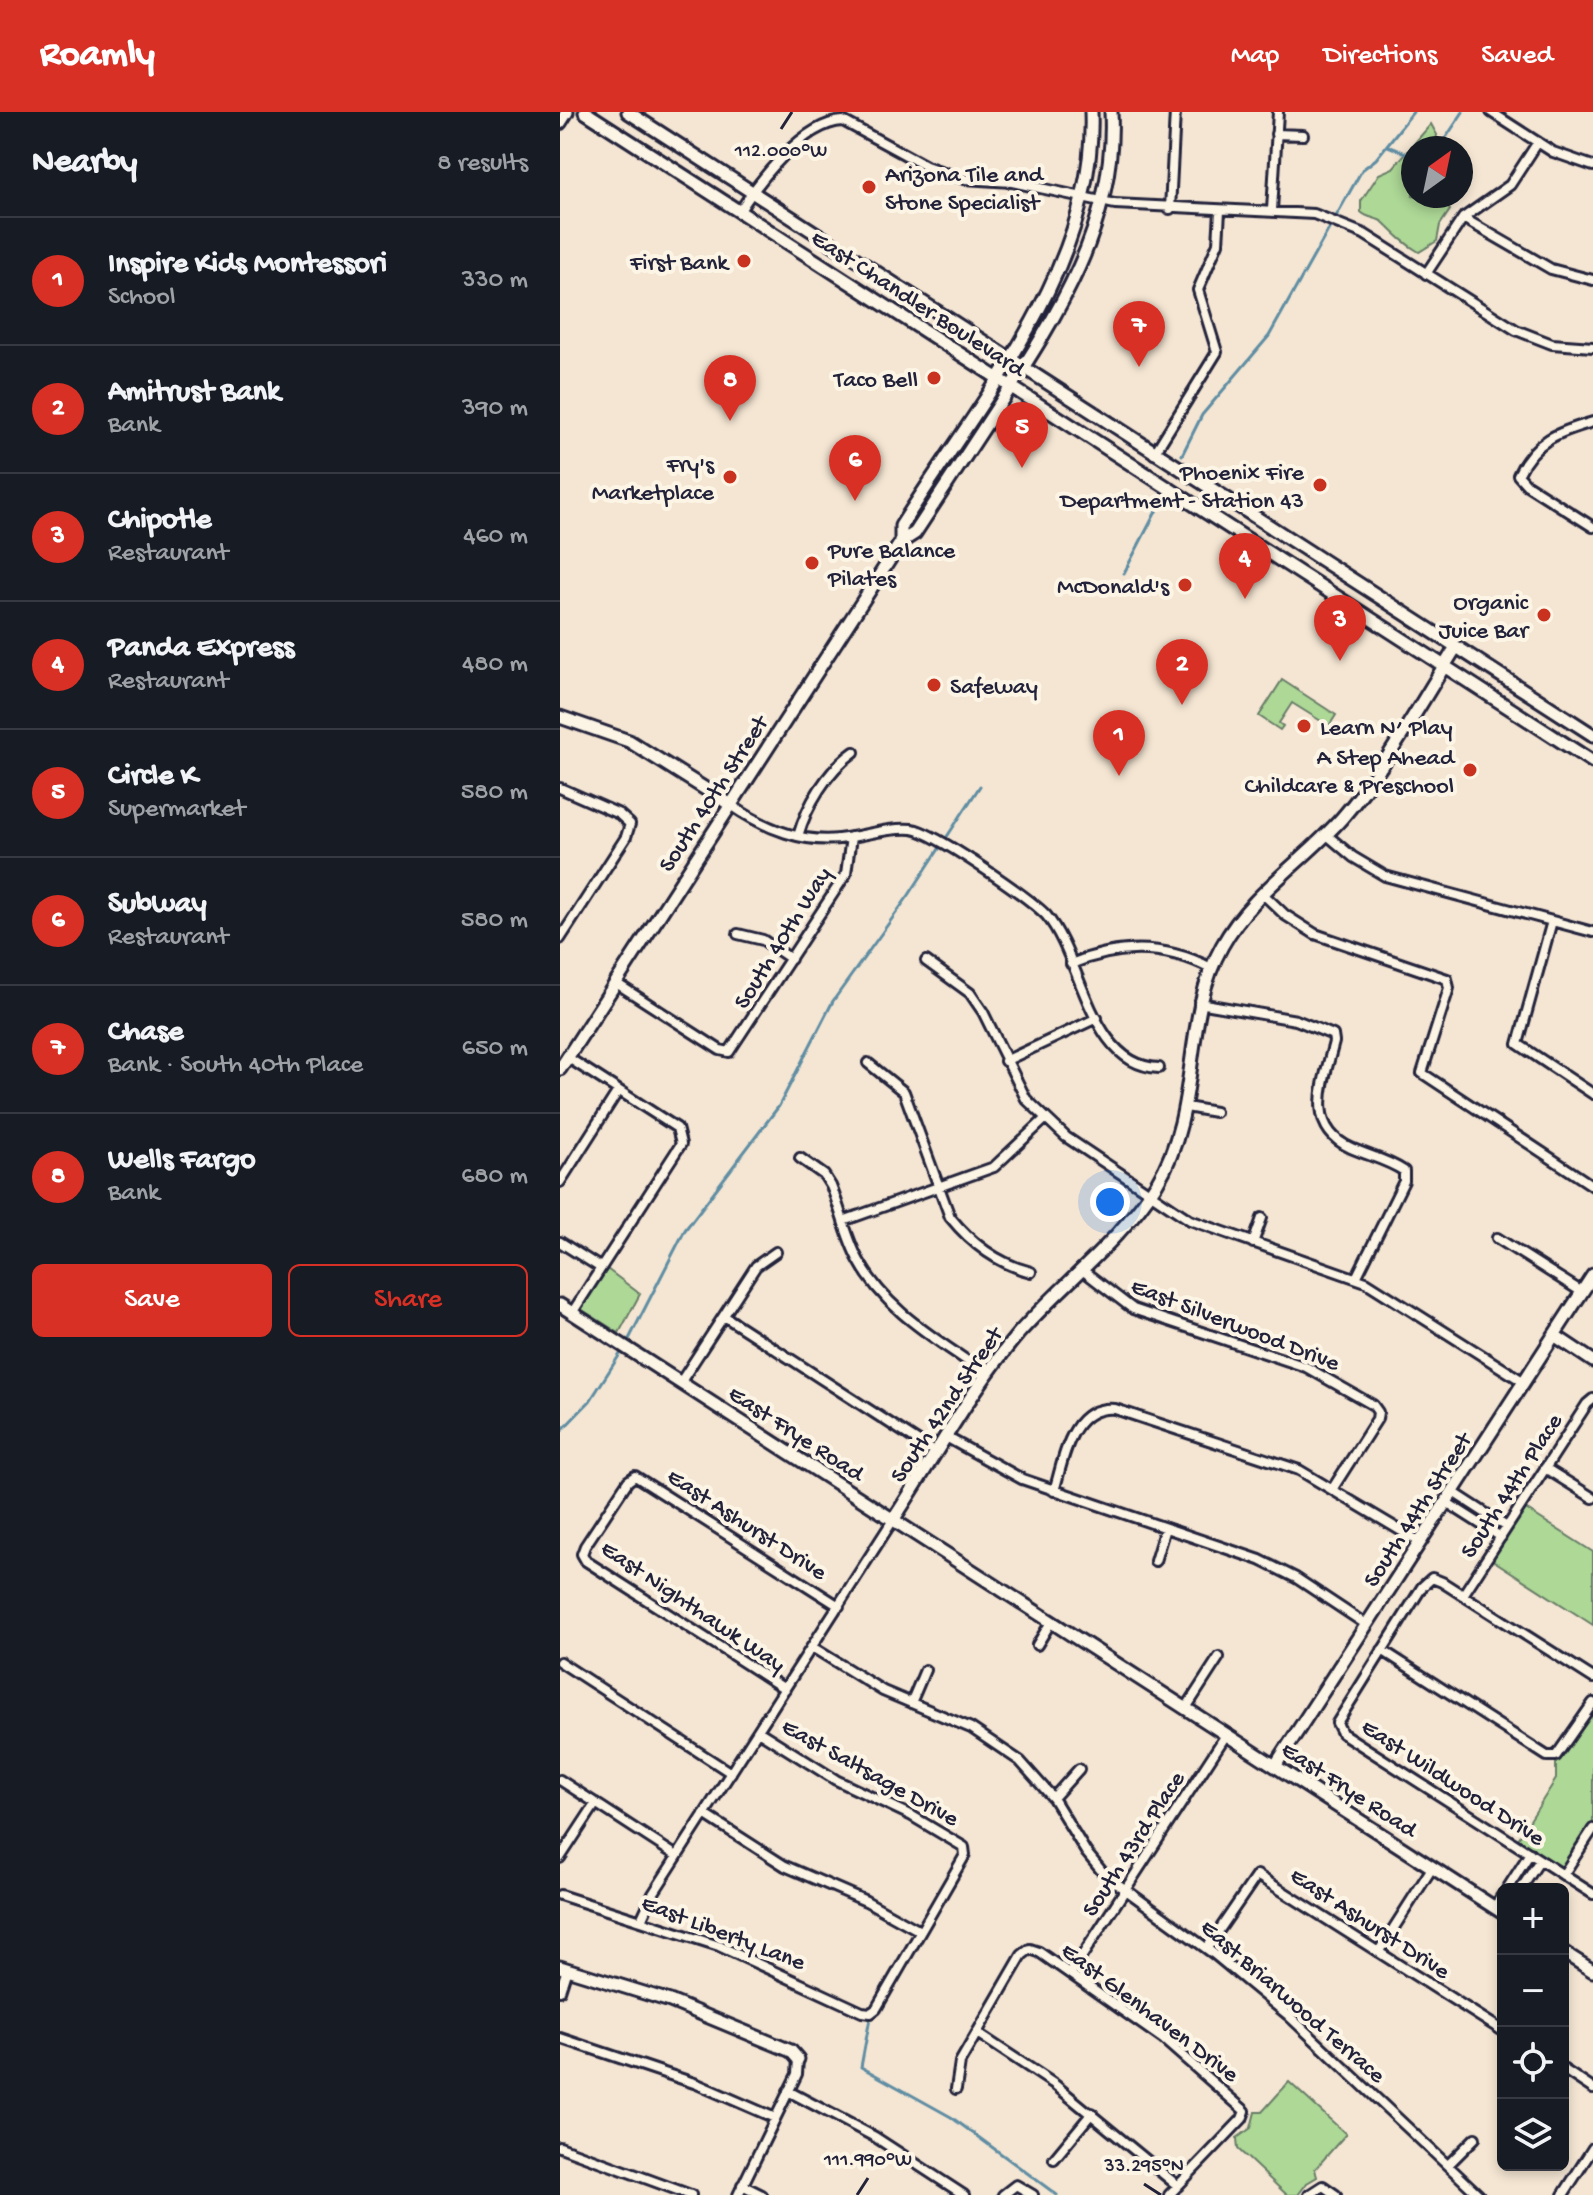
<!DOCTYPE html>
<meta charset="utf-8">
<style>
body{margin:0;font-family:"Gochi Hand",sans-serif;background:#242831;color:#f1f3f6}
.controls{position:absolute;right:24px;bottom:24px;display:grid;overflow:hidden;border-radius:12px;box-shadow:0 4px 12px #0003}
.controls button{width:72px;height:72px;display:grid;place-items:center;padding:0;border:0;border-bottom:2px solid #363941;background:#171b24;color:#f1f3f6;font:40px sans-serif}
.compass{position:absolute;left:841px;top:24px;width:72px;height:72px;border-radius:50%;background:#171b24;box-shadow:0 4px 12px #0003;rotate:33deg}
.you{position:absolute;left:550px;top:1090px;width:28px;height:28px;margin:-20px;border:6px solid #fff;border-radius:50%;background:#1a73e8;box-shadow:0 0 0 12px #1a73e833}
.badge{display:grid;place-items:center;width:52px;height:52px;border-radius:50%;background:#d93025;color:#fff;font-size:26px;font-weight:700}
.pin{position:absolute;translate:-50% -66px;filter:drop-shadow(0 2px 4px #0008)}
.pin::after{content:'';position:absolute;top:42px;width:28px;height:24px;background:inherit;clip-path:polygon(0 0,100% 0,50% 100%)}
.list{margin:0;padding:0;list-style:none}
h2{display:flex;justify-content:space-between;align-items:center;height:104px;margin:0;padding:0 32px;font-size:34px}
h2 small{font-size:26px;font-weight:400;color:#9ea1a6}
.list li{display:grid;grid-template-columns:52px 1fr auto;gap:24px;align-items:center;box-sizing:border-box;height:128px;padding:0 32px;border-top:2px solid #363941}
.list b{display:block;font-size:30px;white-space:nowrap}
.list p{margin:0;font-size:26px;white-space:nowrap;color:#9ea1a6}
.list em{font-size:26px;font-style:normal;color:#9ea1a6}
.actions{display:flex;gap:16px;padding:24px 32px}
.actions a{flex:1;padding:18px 0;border:2px solid #d93025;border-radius:12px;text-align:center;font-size:28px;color:#d93025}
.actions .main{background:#d93025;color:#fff}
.icon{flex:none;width:44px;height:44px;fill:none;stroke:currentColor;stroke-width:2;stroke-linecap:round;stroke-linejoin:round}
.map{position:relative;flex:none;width:1033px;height:2083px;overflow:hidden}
header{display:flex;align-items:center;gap:48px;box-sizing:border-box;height:112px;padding:0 40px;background:#d93025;color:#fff}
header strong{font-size:38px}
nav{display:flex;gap:44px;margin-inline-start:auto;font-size:28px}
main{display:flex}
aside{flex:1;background:#171b24}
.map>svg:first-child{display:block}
.green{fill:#add896;stroke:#687d68;stroke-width:2}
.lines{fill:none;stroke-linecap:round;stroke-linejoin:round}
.stream{stroke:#5f8da3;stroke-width:3}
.street-casing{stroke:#22223b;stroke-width:14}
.secondary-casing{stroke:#22223b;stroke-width:17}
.street{stroke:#fcf5e5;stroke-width:8}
.secondary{stroke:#fcf5e5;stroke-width:11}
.ticks{fill:none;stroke:#22223b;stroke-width:3}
.poi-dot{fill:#c8321e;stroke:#fcf5e5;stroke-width:3}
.labels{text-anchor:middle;stroke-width:8;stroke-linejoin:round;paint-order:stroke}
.poi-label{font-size:24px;fill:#22223b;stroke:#fcf5e5;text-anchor:end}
.street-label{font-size:24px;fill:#22223b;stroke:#fcf5e5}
.ticks-label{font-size:20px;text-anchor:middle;fill:#22223b;stroke:#fcf5e5;stroke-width:8;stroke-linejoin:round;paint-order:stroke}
</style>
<header>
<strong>Roamly</strong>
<nav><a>Map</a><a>Directions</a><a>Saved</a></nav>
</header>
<main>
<aside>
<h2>Nearby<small>8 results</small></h2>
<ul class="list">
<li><span class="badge">1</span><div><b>Inspire Kids Montessori</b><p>School</p></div><em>330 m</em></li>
<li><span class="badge">2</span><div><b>Amitrust Bank</b><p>Bank</p></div><em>390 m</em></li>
<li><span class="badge">3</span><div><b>Chipotle</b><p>Restaurant</p></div><em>460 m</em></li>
<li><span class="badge">4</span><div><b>Panda Express</b><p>Restaurant</p></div><em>480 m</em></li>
<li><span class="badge">5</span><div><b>Circle K</b><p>Supermarket</p></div><em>580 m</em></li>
<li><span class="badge">6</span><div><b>Subway</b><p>Restaurant</p></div><em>580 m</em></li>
<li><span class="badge">7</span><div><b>Chase</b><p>Bank · South 40th Place</p></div><em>650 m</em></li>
<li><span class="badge">8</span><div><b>Wells Fargo</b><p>Bank</p></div><em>680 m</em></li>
</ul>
<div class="actions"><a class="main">Save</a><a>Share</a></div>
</aside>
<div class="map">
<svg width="1033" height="2083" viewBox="0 0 1033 2083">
<rect width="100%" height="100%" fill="#f5e6d3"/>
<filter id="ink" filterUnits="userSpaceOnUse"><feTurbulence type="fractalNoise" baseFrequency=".0125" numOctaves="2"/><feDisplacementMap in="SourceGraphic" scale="16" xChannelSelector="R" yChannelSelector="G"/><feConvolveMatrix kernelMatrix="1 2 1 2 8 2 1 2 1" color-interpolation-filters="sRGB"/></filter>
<g filter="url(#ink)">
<!-- green -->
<path class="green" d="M871 12 877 23 875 36H853V84L880 86 890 98 880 113 877 129 859 140C845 132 835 122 824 111 817 105 808 107 801 100V89L819 62 833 56Z
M722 568 776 603 769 614 732 591 719 611 723 614 720 618 699 604Z
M47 1157 80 1182 59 1221 21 1197Z
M961 1394 1033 1440V1513L928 1445Z
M1033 1591V1717L1003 1763 955 1732 996 1667V1644Z
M729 1970 786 2022 755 2057 757 2065 747 2071 738 2083H727L678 2037 677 2026 691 2016 695 2000H702Z"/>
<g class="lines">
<!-- stream -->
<path class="stream" d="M828 34 853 44
M879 36 903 0
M622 343 642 303 709 224 802 58 816 47 853 0
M564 461 602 388
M66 1233 125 1118 219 994 273 889 349 783 420 674
M0 1320 30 1289 62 1239
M311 1901 301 1955 391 2005 497 2083"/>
<defs>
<path id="street" d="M931 0 993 40 1033 54
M716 22 743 23
M610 97 615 0
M712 98 718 0
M179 100C199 69 243 11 283 9L366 54 404 67 452 70 555 92 754 102 804 122 956 218 992 232 1033 235
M903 106 991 157 1033 168
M866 162 903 106 950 73 978 30
M1033 310C998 320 975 328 958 363L967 373 1033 415
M594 342 657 240 638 178 658 131 660 99
M0 676 59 702 70 712 66 725 0 827
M171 693C204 716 245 733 286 726 306 723 331 715 352 717 375 720 468 785 486 803 523 846 529 954 599 956
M767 723 793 745 825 764 1033 820
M238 724C247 693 267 659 294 640
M702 781 725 803 755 822 887 867 889 876 862 961 1033 1074
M992 809 958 932 1033 982
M178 822 203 828 231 847
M366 849 410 881 423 900 466 987 506 1025 630 1108 806 1170 964 1270
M511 852C559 832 605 832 651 856
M56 871 160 938 169 940 286 762 291 725
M639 891 736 908 773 923 774 930C764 969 744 1015 791 1036 809 1044 828 1048 844 1059V1069L796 1166
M7 945 117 1016 121 1032 12 1201
M445 949 537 906
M308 951 344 980 390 1105C411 1131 439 1152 471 1160
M626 995 655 1000
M240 1046 264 1063 271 1074C281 1098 286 1126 299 1149 327 1201 381 1229 427 1263
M0 1070 58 979
M283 1109 434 1055 484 1008
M937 1126 1022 1180
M0 1130 41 1156
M693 1131 702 1106
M521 1157 573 1197 746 1255 813 1293 818 1300 817 1307 773 1376
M164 1204 376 1341
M120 1271 196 1154 216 1140
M386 1325 462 1367 700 1448 736 1466 807 1513
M985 1356 1033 1386
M494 1379C504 1347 510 1293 555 1297L739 1358 860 1430
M893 1380 947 1415
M886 1390 941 1425
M595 1449 605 1416
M903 1483 1027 1292 1033 1287
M477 1533 491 1510
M252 1535 323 1579 411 1616 460 1649 493 1686 526 1740 544 1762 654 1842 728 1903 919 2083
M822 1538 987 1644H996L1033 1591
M0 1550 171 1661
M1033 1566 882 1470 872 1466 862 1475 777 1611 782 1621 1033 1782
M225 1577 26 1449 22 1442 25 1434 68 1369 75 1364 279 1494
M351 1591 365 1558
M626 1596 659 1545
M0 1668 117 1744
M493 1686 519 1657
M144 1702 225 1754 306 1789 360 1819
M0 1746 36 1691
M1003 1763 1033 1717
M947 1777 970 1741
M961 1777 980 1748
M0 1783 159 1834 302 1900 311 1901 316 1897 405 1743 404 1735 352 1704 276 1668 198 1619
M934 1796 943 1782
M81 1808 93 1782 333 1408
M647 1836 697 1763 943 1919
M819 1839 872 1756
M511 1861 666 1623
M0 1879 7 1857
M417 1921 494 1972 618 2074
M0 1926 137 1972 215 2006
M1003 1957 1033 1977
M396 1977 400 1950 462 1843 470 1837 479 1840 603 1927 685 1999 682 2007 609 2083
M228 1979 315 2025 404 2083
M0 2035 131 2083
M494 2047 532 2001
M888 2053 915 2026
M182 2073 202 2083
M178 2083 237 1962 238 1947
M443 2083 456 2073 473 2083
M749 2083 763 2074 776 2083
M1003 2083 1033 2036"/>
<path id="secondary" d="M25 0 1033 650
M68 0 1033 623
M0 11 7 0
M341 430V414C419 290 537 154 531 0
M0 605 69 629 171 693
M0 957 341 430 355 421C383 378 411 335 439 293 497 204 557 111 551 0
M0 1193 943 1801
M994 1223 1033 1249
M333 1408C374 1346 410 1279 458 1222 503 1171 561 1129 597 1071 642 997 621 908 662 834 691 781 743 750 782 706 826 655 860 592 896 535
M715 1654 1033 1163
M1003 1840 1033 1859
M0 1855 110 1889 231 1939 238 1947"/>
</defs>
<!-- street casing -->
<use href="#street" class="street-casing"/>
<!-- secondary casing -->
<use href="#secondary" class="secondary-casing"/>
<!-- street -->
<use href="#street" class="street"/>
<!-- secondary -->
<use href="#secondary" class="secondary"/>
</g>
</g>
<!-- ticks -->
<path class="ticks" d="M221 17 232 0M584 2072 601 2083M297 2083 308 2066"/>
<!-- markers -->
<g class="poi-dot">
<circle cx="309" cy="75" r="8"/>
<circle cx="184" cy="149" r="8"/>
<circle cx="374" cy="266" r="8"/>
<circle cx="170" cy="365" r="8"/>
<circle cx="760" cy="373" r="8"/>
<circle cx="252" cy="451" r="8"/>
<circle cx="625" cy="473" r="8"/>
<circle cx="984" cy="503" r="8"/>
<circle cx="374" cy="573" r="8"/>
<circle cx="744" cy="614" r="8"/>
<circle cx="910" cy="658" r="8"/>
</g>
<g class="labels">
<!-- poi labels -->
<g class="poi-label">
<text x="325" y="69" text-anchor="start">Arizona Tile and<tspan x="325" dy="28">Stone Specialist</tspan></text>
<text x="168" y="157">First Bank</text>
<text x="358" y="274">Taco Bell</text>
<text x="154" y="359">Fry's<tspan x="154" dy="28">Marketplace</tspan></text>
<text x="744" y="367">Phoenix Fire<tspan x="744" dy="28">Department - Station 43</tspan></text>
<text x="268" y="445" text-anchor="start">Pure Balance<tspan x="268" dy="28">Pilates</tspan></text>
<text x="609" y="481">McDonald's</text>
<text x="968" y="497">Organic<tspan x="968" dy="28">Juice Bar</tspan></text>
<text x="390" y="581" text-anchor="start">Safeway</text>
<text x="760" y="622" text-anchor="start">Learn N’ Play</text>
<text x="894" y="652">A Step Ahead<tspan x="894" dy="28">Childcare &amp; Preschool</tspan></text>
</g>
<!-- street labels -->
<g class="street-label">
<text transform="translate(359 190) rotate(33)" y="8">East Chandler Boulevard</text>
<text transform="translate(152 681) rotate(-57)" y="8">South 40th Street</text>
<text transform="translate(221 825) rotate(-58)" y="8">South 40th Way</text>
<text transform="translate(676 1211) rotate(21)" y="8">East Silverwood Drive</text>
<text transform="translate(385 1292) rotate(-56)" y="8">South 42nd Street</text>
<text transform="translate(237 1320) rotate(33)" y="8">East Frye Road</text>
<text transform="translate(950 1373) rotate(-57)" y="8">South 44th Place</text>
<text transform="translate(856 1397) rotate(-57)" y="8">South 44th Street</text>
<text transform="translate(188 1411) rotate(33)" y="8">East Ashurst Drive</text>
<text transform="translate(134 1493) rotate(34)" y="8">East Nighthawk Way</text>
<text transform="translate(311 1659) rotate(29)" y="8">East Saltsage Drive</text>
<text transform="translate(894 1669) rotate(33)" y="8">East Wildwood Drive</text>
<text transform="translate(790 1676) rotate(33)" y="8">East Frye Road</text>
<text transform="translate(572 1731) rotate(-57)" y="8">South 43rd Place</text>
<text transform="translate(811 1810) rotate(33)" y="8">East Ashurst Drive</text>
<text transform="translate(164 1819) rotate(21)" y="8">East Liberty Lane</text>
<text transform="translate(734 1888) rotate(41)" y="8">East Briarwood Terrace</text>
<text transform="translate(591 1899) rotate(37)" y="8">East Glenhaven Drive</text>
</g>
</g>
<g class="ticks-label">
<text x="221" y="44">112.000°W</text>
<text x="308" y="2053">111.990°W</text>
<text x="584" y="2059">33.295°N</text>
</g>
</svg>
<div class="controls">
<button>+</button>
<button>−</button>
<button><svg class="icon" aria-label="locate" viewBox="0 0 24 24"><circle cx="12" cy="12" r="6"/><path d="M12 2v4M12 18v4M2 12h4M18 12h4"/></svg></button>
<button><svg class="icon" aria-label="layers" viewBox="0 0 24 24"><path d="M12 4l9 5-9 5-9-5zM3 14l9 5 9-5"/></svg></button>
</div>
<svg class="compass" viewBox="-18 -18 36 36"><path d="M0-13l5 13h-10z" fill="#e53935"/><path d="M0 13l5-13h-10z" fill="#9ea1a6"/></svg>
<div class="you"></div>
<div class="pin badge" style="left:559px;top:664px">1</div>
<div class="pin badge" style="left:622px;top:593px">2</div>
<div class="pin badge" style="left:780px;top:549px">3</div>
<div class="pin badge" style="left:685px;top:487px">4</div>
<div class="pin badge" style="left:462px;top:356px">5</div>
<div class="pin badge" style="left:295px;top:389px">6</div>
<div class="pin badge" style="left:579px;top:255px">7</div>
<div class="pin badge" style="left:170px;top:309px">8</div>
</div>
</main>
